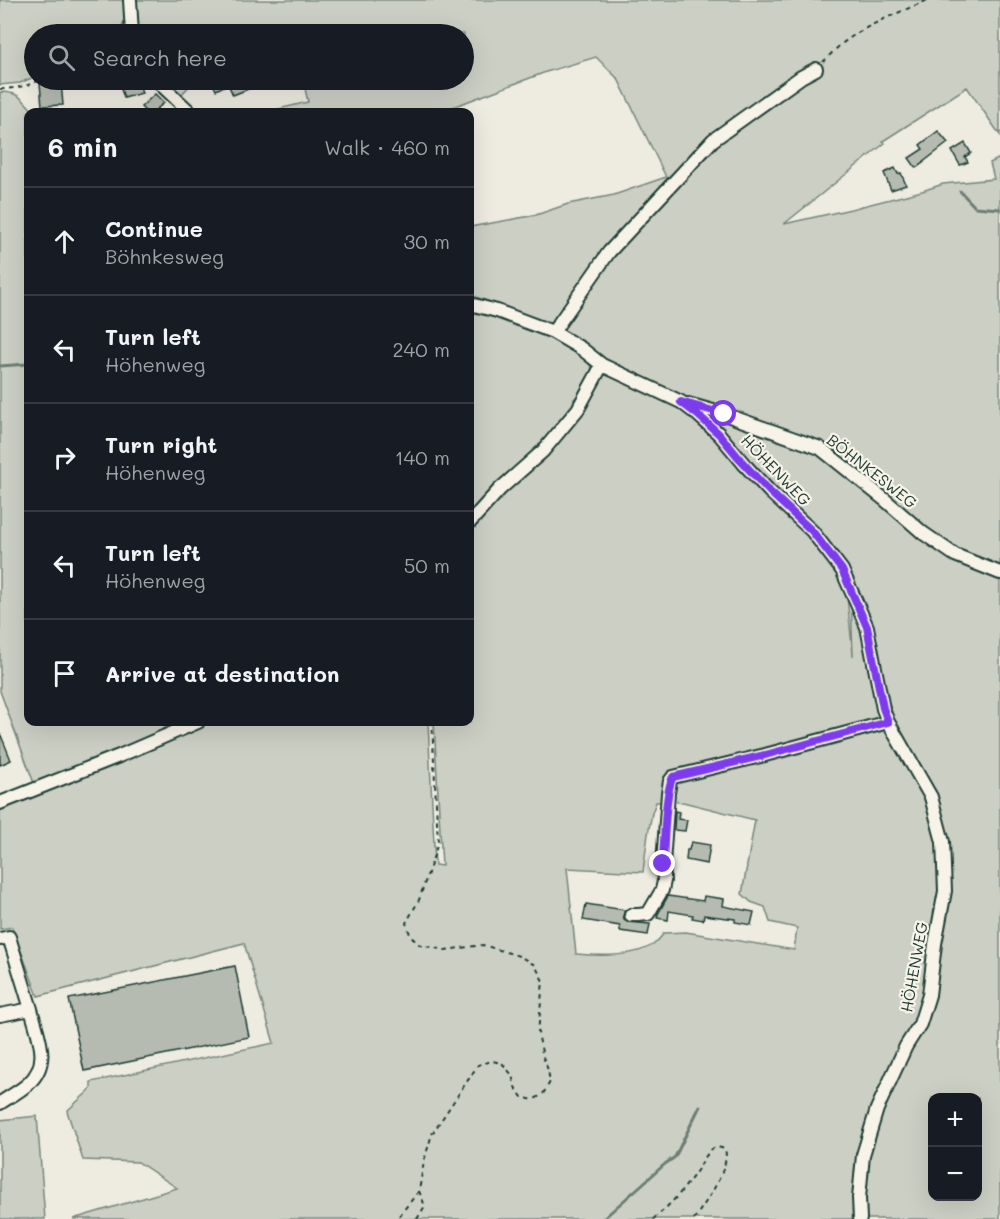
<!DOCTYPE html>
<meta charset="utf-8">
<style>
body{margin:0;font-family:Mali,sans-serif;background:#20242c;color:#f1f3f6}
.controls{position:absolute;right:18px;bottom:18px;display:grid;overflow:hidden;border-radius:12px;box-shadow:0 6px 24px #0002}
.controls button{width:54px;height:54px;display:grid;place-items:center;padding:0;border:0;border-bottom:2px solid #363941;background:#171b24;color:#f1f3f6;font:30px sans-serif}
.stop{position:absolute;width:18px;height:18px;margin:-14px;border:4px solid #7c3aed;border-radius:50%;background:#fff}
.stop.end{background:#7c3aed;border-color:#fff;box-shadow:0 2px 6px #0008}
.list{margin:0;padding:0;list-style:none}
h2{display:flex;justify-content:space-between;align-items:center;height:78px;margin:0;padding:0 24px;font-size:26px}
h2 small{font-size:20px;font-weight:400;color:#9ea1a6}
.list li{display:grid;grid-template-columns:39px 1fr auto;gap:18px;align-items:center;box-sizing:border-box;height:108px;padding:0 24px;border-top:2px solid #363941}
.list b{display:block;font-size:22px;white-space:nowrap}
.list p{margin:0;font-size:20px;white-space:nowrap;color:#9ea1a6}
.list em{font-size:20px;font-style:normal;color:#9ea1a6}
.icon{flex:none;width:33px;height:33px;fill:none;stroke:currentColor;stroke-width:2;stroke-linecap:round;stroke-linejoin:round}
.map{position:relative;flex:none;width:1000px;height:1219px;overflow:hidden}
.search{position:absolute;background:#171b24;box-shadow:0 6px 24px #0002;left:24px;top:24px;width:450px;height:66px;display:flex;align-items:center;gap:15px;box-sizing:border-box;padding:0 21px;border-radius:33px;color:#9ea1a6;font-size:22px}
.panel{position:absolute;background:#171b24;box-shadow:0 6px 24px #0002;left:24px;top:108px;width:450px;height:618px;border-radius:12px}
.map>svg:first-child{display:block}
.green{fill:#cccfc4;stroke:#76867c;stroke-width:1.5;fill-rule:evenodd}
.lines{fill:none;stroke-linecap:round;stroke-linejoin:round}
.stream{stroke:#6c7e74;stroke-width:3}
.building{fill:#b5bbb0;stroke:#1f3d34;stroke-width:1.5}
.minor-casing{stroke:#1f3d34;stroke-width:16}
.path{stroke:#1f3d34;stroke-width:2;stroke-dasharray:4.5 4.5;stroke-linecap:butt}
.minor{stroke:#f7f3e8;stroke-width:12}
.route{stroke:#7c3aed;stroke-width:8}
.labels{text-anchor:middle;stroke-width:4.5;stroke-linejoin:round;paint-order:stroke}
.street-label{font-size:16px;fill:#1f3d34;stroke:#f7f3e8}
</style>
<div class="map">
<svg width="1000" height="1219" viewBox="0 0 1000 1219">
<rect width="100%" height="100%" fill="#eeece1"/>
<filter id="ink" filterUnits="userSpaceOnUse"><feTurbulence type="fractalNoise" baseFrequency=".0167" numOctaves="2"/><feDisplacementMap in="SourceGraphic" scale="12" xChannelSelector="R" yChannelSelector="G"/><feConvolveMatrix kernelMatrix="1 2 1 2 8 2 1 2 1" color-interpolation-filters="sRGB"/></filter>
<g filter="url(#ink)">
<!-- green -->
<path class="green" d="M0 0H127L125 22 117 34H34V77L20 83 0 85Z
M134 0H1000V135L967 87 883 141 885 143 784 224 851 209 922 191 943 184 994 179 990 163 1000 158V1219H73L177 1188 138 1162 83 1160 67 1111 91 1089V1082L274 1043 244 943 38 996 12 927 0 929V806L205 722H428L435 865 442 866 434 722H470V529L600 376 607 373 678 405 694 417 809 533 822 550 846 586 853 656 850 575 705 415 607 361 561 333 556 318 550 325 539 322 507 308 470 295V227L536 215 568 204 614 195 666 177 618 79 596 57 546 72 450 108 431 112H266L308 102 303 80H464V34H135ZM669 775 671 801 683 802 755 820 742 894 751 902 765 907 770 922 797 928 794 950 686 932 664 933C661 937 658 941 654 944 635 957 598 956 576 954L567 868 643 872 648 834 652 813 656 802H666ZM932 1098H978V1196H932Z
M162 80H195L181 95Z
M0 92C20 92 22 99 34 112H28V722H188L35 786 0 691Z
M470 310C502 318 530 327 559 343 572 350 584 356 592 368L589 380 581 393 574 399 572 408 544 446 470 519Z
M37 1116 45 1219H0V1120Z"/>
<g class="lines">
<!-- stream -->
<path class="stream" d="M960 191 975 207 1000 209
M0 366 28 364
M603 1219 665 1164 675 1157 700 1106"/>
</g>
<!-- building -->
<path class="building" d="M118 80H138L142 93 124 98Z
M211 80H271L233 95 228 84 216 90Z
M61 82 63 105 42 106 40 83Z
M155 94 164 103 153 112H146L141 107Z
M938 131 948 143 922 163H923L916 168 909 158 923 149 920 145Z
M965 143 971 153 965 157 968 162 960 165 952 151Z
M895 168 898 174 901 173 906 185 891 190 884 173Z
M0 733 11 760 0 765Z
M675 811 679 812 678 819 687 820 685 831 674 830Z
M691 842 710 845 707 864 686 860 687 850H689Z
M668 896 703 901 704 896 724 899 723 906 754 912 751 925 735 922V919L704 915 703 920 692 918 693 915 669 911 668 920 657 918 658 914Z
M586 904 625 910 623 916 624 920 627 922 650 924 648 935 620 931V926L583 920Z
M235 966 249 1037 84 1071 69 999Z"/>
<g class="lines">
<defs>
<path id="minor" d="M130 0 132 34
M156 80 190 112
M470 304 497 311 553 332 582 349 602 365 681 402 698 415 719 434 744 464 770 492 812 531 842 570 867 627 883 709 888 722 931 797 943 842 945 891 935 944 929 995 920 1024 906 1046 877 1109 863 1155 859 1198 860 1219
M553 332 609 252 713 140 801 77 816 69
M688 404 724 414 820 448 884 499 923 533 955 555 1000 573
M470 522 500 489 543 451 578 409 602 365
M0 803 119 756 198 722
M631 915H638L648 914 662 890 664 881 663 864 668 793 670 781 673 777 765 755 888 722
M0 939 9 937 31 1009
M0 1015 31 1009C38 1037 52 1062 28 1084 20 1091 9 1097 0 1103"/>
</defs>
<!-- minor casing -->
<use href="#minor" class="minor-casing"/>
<!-- path -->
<path class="path" d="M823 62C830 55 838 46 847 40 872 22 901 12 928 0
M0 89C14 89 28 86 40 80
M399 1216 419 1191
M417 1219 425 1206 419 1191 424 1161 432 1134 478 1065 492 1061 502 1063 512 1075 515 1087 522 1097 533 1100 543 1094 550 1082 548 1070 543 1057 538 1033 543 981 535 965 519 956 483 945 445 950 420 945 411 937 406 923 419 900 438 843 432 722
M653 1219C670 1206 686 1187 698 1169 702 1163 706 1154 712 1149 716 1146 721 1148 725 1149 731 1168 705 1203 694 1219"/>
<!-- minor -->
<use href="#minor" class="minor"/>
</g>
</g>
<g class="lines" filter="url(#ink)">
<!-- route -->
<path class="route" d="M663 864C664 845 665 790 673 777L765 755 888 722 883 708 867 627 842 570 812 531 770 492 744 464 719 434 698 415 681 402 724 414"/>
</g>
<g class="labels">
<!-- street labels -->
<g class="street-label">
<text transform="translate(776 470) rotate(46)" y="6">HÖHENWEG</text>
<text transform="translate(872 471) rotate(38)" y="6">BÖHNKESWEG</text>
<text transform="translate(914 967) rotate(-80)" y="6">HÖHENWEG</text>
</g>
</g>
</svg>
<div class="controls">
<button>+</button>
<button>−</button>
</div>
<div class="stop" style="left:724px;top:414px"></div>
<div class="stop end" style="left:663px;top:864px"></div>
<div class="search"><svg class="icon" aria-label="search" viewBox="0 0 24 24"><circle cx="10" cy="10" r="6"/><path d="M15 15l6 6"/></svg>Search here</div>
<section class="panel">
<h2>6 min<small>Walk · 460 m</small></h2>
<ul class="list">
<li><svg class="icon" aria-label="ahead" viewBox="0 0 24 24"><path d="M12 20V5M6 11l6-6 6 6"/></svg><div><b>Continue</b><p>Böhnkesweg</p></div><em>30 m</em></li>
<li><svg class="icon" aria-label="left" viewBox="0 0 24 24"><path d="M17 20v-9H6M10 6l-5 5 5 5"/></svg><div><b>Turn left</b><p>Höhenweg</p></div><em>240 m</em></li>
<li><svg class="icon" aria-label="right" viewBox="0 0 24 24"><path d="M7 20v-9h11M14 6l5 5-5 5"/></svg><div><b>Turn right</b><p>Höhenweg</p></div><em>140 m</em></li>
<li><svg class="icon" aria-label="left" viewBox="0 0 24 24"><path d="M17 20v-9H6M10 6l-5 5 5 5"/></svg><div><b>Turn left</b><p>Höhenweg</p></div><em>50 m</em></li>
<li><svg class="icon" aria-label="arrive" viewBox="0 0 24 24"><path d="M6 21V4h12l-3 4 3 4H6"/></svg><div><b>Arrive at destination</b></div></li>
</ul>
</section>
</div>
